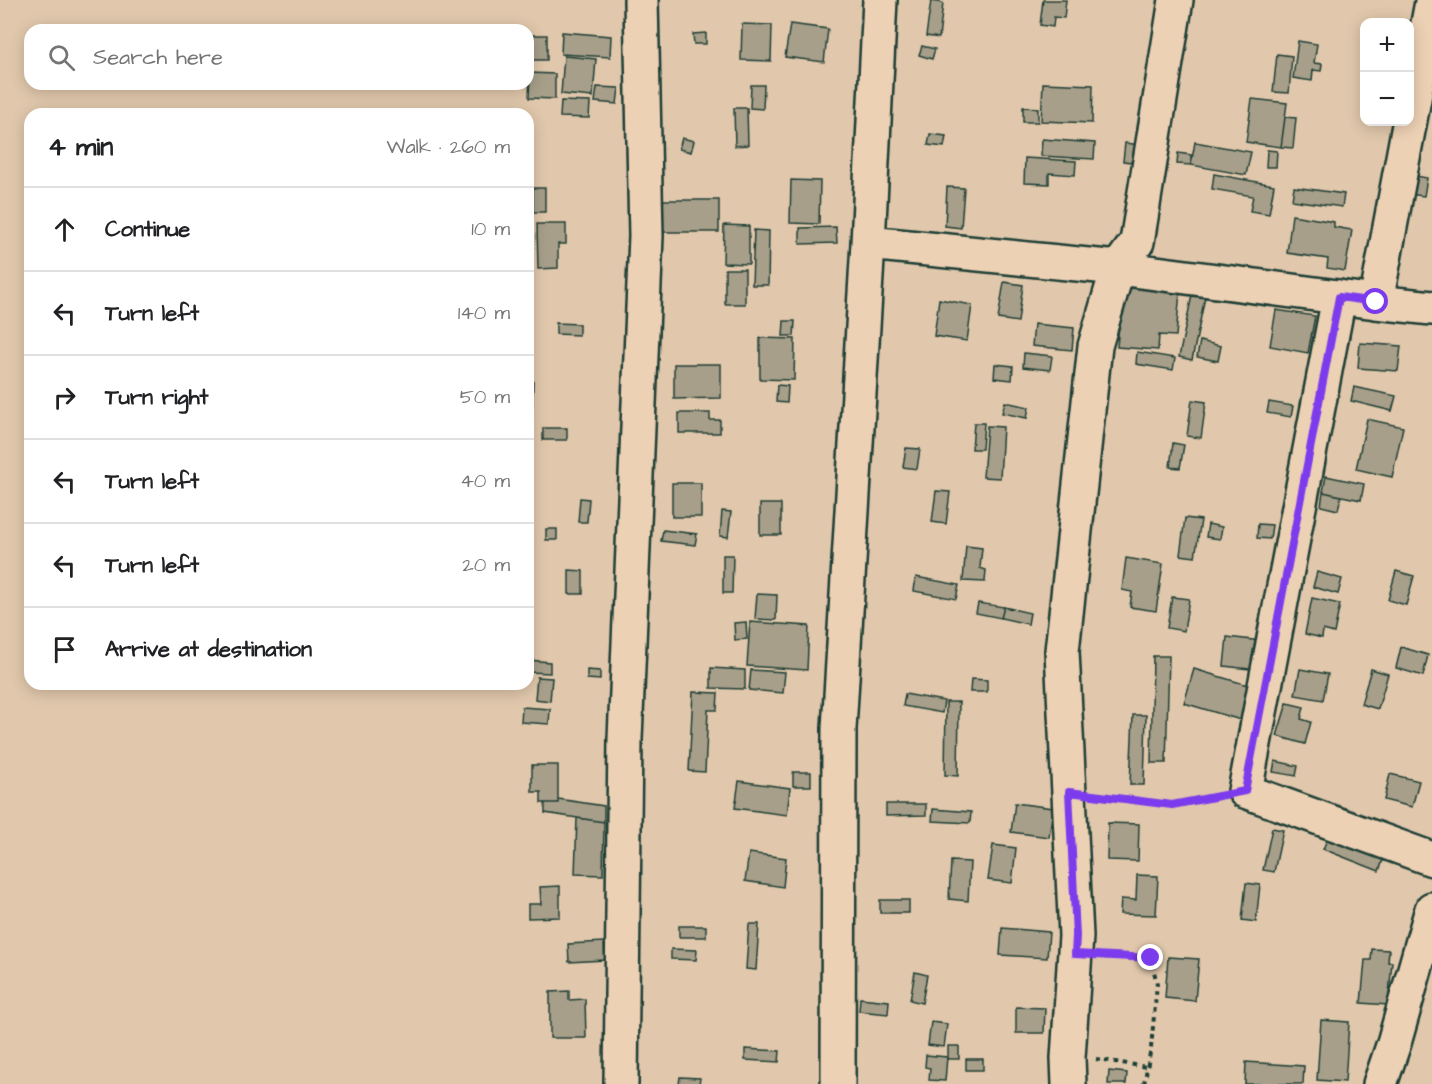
<!DOCTYPE html>
<meta charset="utf-8">
<style>
body{margin:0;font-family:"Architects Daughter",sans-serif;background:#f6f6f6;color:#202124}
.controls{position:absolute;right:18px;top:18px;display:grid;overflow:hidden;border-radius:12px;box-shadow:0 3px 15px #0003}
.controls button{width:54px;height:54px;display:grid;place-items:center;padding:0;border:0;border-bottom:2px solid #e0e0e0;background:#fff;color:#202124;font:30px sans-serif}
.stop{position:absolute;width:18px;height:18px;margin:-14px;border:4px solid #7c3aed;border-radius:50%;background:#fff}
.stop.end{background:#7c3aed;border-color:#fff;box-shadow:0 2px 6px #0008}
.list{margin:0;padding:0;list-style:none}
h2{display:flex;justify-content:space-between;align-items:center;height:78px;margin:0;padding:0 24px;font-size:26px}
h2 small{font-size:20px;font-weight:400;color:#757577}
.list li{display:grid;grid-template-columns:39px 1fr auto;gap:18px;align-items:center;box-sizing:border-box;height:84px;padding:0 24px;border-top:2px solid #e0e0e0}
.list b{display:block;font-size:22px;white-space:nowrap}
.list em{font-size:20px;font-style:normal;color:#757577}
.icon{flex:none;width:33px;height:33px;fill:none;stroke:currentColor;stroke-width:2;stroke-linecap:round;stroke-linejoin:round}
.map{position:relative;flex:none;width:1432px;height:1084px;overflow:hidden}
.search{position:absolute;background:#fff;box-shadow:0 3px 15px #0003;left:24px;top:24px;width:510px;height:66px;display:flex;align-items:center;gap:15px;box-sizing:border-box;padding:0 21px;border-radius:18px;color:#757577;font-size:22px}
.panel{position:absolute;background:#fff;box-shadow:0 3px 15px #0003;left:24px;top:108px;width:510px;height:582px;border-radius:18px}
.map>svg:first-child{display:block}
.building{fill:#a79f89;stroke:#1f3d34;stroke-width:1.5}
.lines{fill:none;stroke-linecap:round;stroke-linejoin:round}
.minor-casing{stroke:#1f3d34;stroke-width:38}
.path{stroke:#1f3d34;stroke-width:4;stroke-dasharray:4.5 4.5;stroke-linecap:butt}
.minor{stroke:#edd1b4;stroke-width:33}
.route{stroke:#7c3aed;stroke-width:8}
</style>
<div class="map">
<svg width="1432" height="1084" viewBox="0 0 1432 1084">
<rect width="100%" height="100%" fill="#e1c8ac"/>
<filter id="ink" filterUnits="userSpaceOnUse"><feTurbulence type="fractalNoise" baseFrequency=".0167" numOctaves="2"/><feDisplacementMap in="SourceGraphic" scale="12" xChannelSelector="R" yChannelSelector="G"/><feConvolveMatrix kernelMatrix="1 2 1 2 8 2 1 2 1" color-interpolation-filters="sRGB"/></filter>
<g filter="url(#ink)">
<!-- building -->
<path class="building" d="M1043 0H1066L1064 18 1054 17 1053 27 1040 25Z
M931 1 943 3 939 38 926 36Z
M742 24 772 25 771 61 741 60Z
M790 24 828 29 824 62 785 57Z
M562 32 611 36 610 57 561 54Z
M706 33V44H694L693 34Z
M528 35H547V60H528Z
M1298 41 1317 44 1314 63 1322 64 1321 71 1313 70 1312 81 1293 78Z
M922 46 935 49 932 59 919 55Z
M1277 54 1292 56 1289 93 1273 92Z
M564 56 596 59 593 97 561 94Z
M530 73 555 74V99L529 98Z
M1043 83 1093 85 1092 123 1041 121Z
M751 85H764L763 109 750 108Z
M597 87 619 88 617 104 595 102Z
M1252 99 1287 103 1281 147 1246 142Z
M561 101 590 102 589 118 560 117Z
M1023 107 1038 108V122H1023Z
M734 108H747L748 145 735 146Z
M1285 117 1296 118 1293 148 1281 147Z
M930 134 946 136 944 147 928 145Z
M682 138 694 141 691 152 679 149Z
M1042 139 1095 143 1094 159 1041 156Z
M1195 142 1251 152 1246 175 1191 165Z
M1125 143 1140 145 1139 163 1123 161Z
M1267 150 1277 151 1276 167H1266Z
M1178 153 1191 155V165L1177 164Z
M1025 158 1076 161 1075 175 1049 173V184L1024 183Z
M1214 174 1274 185 1269 214 1250 211 1253 196 1212 189Z
M1411 175 1427 178 1424 196 1408 194Z
M791 180 820 181 819 224 790 223Z
M947 187 964 188 961 228 945 226Z
M1294 187 1344 194 1342 207 1292 200Z
M533 188H545V212H533Z
M663 200H719V232H663Z
M1292 215 1334 222V227L1352 230 1345 271 1327 268 1328 259 1287 253Z
M537 224H566V244H558V268L538 269Z
M724 225 749 226V264L723 263Z
M836 227 837 243 800 244V228Z
M754 230 769 231 768 285H752Z
M725 269H745V304H725Z
M1004 282 1023 285 1018 322 998 319Z
M1122 287 1180 291 1176 336 1159 335 1158 350 1117 347Z
M1192 295 1205 297 1192 360 1179 357Z
M939 299 972 305 967 341 934 336Z
M1276 310 1315 316 1308 353 1270 346Z
M784 321H795L794 336H783Z
M556 323 579 324V335L556 334Z
M1034 324 1074 328 1072 350 1032 346Z
M760 338 795 339 794 380 760 379Z
M1200 341 1221 346 1218 361 1197 357Z
M1360 343 1401 346 1398 371 1358 368Z
M1137 352 1175 358 1173 370 1136 364Z
M1024 353 1052 356 1050 370 1023 367Z
M674 364H721V398L674 399Z
M995 364 1013 366 1012 380 994 378Z
M528 381H533L532 421H528Z
M777 385 788 386 787 403 776 402Z
M1354 387 1396 396 1392 411 1351 401Z
M1192 400 1206 402 1201 438 1187 436Z
M1005 402 1029 407 1027 418 1002 413Z
M1269 402 1293 406 1291 417 1267 413Z
M679 413H710V420H720V433H679Z
M1367 419 1403 427 1392 477 1356 469Z
M974 423H984L982 449H972Z
M987 426 1003 427 1000 478 983 477Z
M543 428H567V440H543Z
M1173 443 1184 445 1180 468 1170 467Z
M906 448 920 449 917 469 903 467Z
M1326 476 1364 484 1361 500 1323 492Z
M672 483H701V517H672Z
M936 491 950 492 946 524 932 522Z
M1323 492 1341 496 1338 510 1321 506Z
M580 498 589 499 587 522H578Z
M760 504H781V535H760Z
M722 511 731 512 728 537 720 536Z
M1185 518 1201 520 1195 557 1180 555Z
M1208 524 1222 527 1220 539 1206 537Z
M1258 524 1272 525 1270 539 1257 538Z
M546 529H557V540H546Z
M663 530 697 534 695 545 661 541Z
M966 546 982 548 980 568 986 570 985 582 963 581Z
M723 555H733L732 593H723Z
M1126 558 1163 564 1156 611 1130 607 1132 592 1122 590Z
M569 570 583 571V594H569Z
M1396 571 1414 576 1406 605 1388 600Z
M1317 572 1342 579 1338 594 1313 587Z
M916 577 959 585 956 599 914 591Z
M757 594 777 595 776 620 755 619Z
M1172 597 1189 599 1184 631 1167 628Z
M1312 598 1340 604 1334 633 1323 630 1322 638 1305 634Z
M978 603 1004 607 1001 618 976 613Z
M1004 607 1030 613 1028 624 1001 618Z
M746 622 747 639 735 640 734 623Z
M750 622 809 626 807 670 747 666Z
M1227 637 1261 641 1258 670 1224 666Z
M1401 647 1428 655 1423 676 1396 668Z
M1153 656H1169L1166 763H1151Z
M528 660 550 662V673L528 672Z
M711 668 745 670V689L711 688Z
M1194 669 1254 687 1244 721 1184 703Z
M1300 669 1328 674 1323 700 1295 695Z
M1371 669 1388 674 1378 709 1361 704Z
M587 670 600 671V680L587 679Z
M751 670 785 672 783 693 749 690Z
M537 677 552 678 550 701 535 699Z
M971 679 987 680V692H970Z
M693 692 718 693 717 710H708L705 772 689 771Z
M905 694 944 701 942 713 903 706Z
M946 702H959L958 776 945 775Z
M1287 703 1304 707 1301 719 1311 722 1305 744 1277 736Z
M522 707 550 709 549 724 521 722Z
M1133 715H1146L1144 785H1130Z
M1275 761 1298 766 1296 776 1273 772Z
M532 765H558V803H541V792H532Z
M793 772H811V786H793Z
M1390 774 1419 781 1412 807 1384 800Z
M739 781 790 788 787 815 735 808Z
M558 799 604 806V822L545 813V803H558Z
M1015 803 1053 808 1049 837 1011 832Z
M886 804H926V815L886 816Z
M933 809 971 812 970 823 932 821Z
M577 818 604 822 603 875 575 874Z
M1108 823 1139 824 1138 861 1107 860Z
M1272 828 1283 830 1274 872 1263 870Z
M1329 835 1384 857 1379 871 1323 849Z
M993 845 1016 848 1012 883 988 880Z
M749 853 786 858 783 887 745 881Z
M951 861 970 862 968 901 949 899Z
M1137 875 1158 876 1156 915 1120 914 1121 899 1136 900Z
M1246 883 1260 885 1256 922 1242 920Z
M560 886V917L528 918V904H541L540 887Z
M880 900H909V913H880Z
M749 924H759L756 970 746 969Z
M679 926H706V937H679Z
M1002 928 1049 932 1047 958 1000 955Z
M604 942 605 960 569 962 568 944Z
M671 949 697 950 696 960 671 959Z
M1372 949 1389 950 1388 962H1392L1388 1005 1361 1003 1365 960H1371Z
M1168 957 1199 959 1195 1001 1165 998Z
M915 972 927 975 922 1003 910 1000Z
M569 991V1000L585 999 586 1038H550V992Z
M860 998 889 1001 888 1014 859 1011Z
M1016 1007 1045 1008 1044 1033H1016Z
M1321 1020 1349 1022 1345 1082 1317 1080Z
M931 1022 947 1024 944 1047 928 1045Z
M948 1046H959V1059H948Z
M745 1049 780 1051 779 1062 745 1060Z
M926 1055 947 1057 945 1081 929 1080 930 1068 925 1067Z
M966 1059H983V1070H966Z
M1246 1062 1304 1066 1303 1084H1245Z
M1109 1071 1127 1073 1126 1084H1108Z
M680 1077 700 1078 699 1084H679Z"/>
<g class="lines">
<defs>
<path id="minor" d="M868 243 1118 268 1376 302 1432 308
M1339 297 1245 791 1432 859
M1376 302 1432 2
M621 1084 625 739 646 236 641 0
M838 1084 839 729 868 243 880 0
M1069 1084 1068 1058 1076 936 1062 651 1095 346 1118 268 1137 242 1176 0
M1380 1084 1394 1043 1432 909"/>
</defs>
<!-- minor casing -->
<use href="#minor" class="minor-casing"/>
<!-- path -->
<path class="path" d="M1097 795 1171 805 1217 796
M1103 956 1151 958 1157 984 1151 1048 1144 1084
M1096 1059 1147 1067"/>
<!-- minor -->
<use href="#minor" class="minor"/>
</g>
</g>
<g class="lines" filter="url(#ink)">
<!-- route -->
<path class="route" d="M1151 958 1075 954 1076 936 1069 792 1172 805 1245 791 1339 297 1376 302"/>
</g>
</svg>
<div class="controls">
<button>+</button>
<button>−</button>
</div>
<div class="stop" style="left:1376px;top:302px"></div>
<div class="stop end" style="left:1151px;top:958px"></div>
<div class="search"><svg class="icon" aria-label="search" viewBox="0 0 24 24"><circle cx="10" cy="10" r="6"/><path d="M15 15l6 6"/></svg>Search here</div>
<section class="panel">
<h2>4 min<small>Walk · 260 m</small></h2>
<ul class="list">
<li><svg class="icon" aria-label="ahead" viewBox="0 0 24 24"><path d="M12 20V5M6 11l6-6 6 6"/></svg><div><b>Continue</b></div><em>10 m</em></li>
<li><svg class="icon" aria-label="left" viewBox="0 0 24 24"><path d="M17 20v-9H6M10 6l-5 5 5 5"/></svg><div><b>Turn left</b></div><em>140 m</em></li>
<li><svg class="icon" aria-label="right" viewBox="0 0 24 24"><path d="M7 20v-9h11M14 6l5 5-5 5"/></svg><div><b>Turn right</b></div><em>50 m</em></li>
<li><svg class="icon" aria-label="left" viewBox="0 0 24 24"><path d="M17 20v-9H6M10 6l-5 5 5 5"/></svg><div><b>Turn left</b></div><em>40 m</em></li>
<li><svg class="icon" aria-label="left" viewBox="0 0 24 24"><path d="M17 20v-9H6M10 6l-5 5 5 5"/></svg><div><b>Turn left</b></div><em>20 m</em></li>
<li><svg class="icon" aria-label="arrive" viewBox="0 0 24 24"><path d="M6 21V4h12l-3 4 3 4H6"/></svg><div><b>Arrive at destination</b></div></li>
</ul>
</section>
</div>
